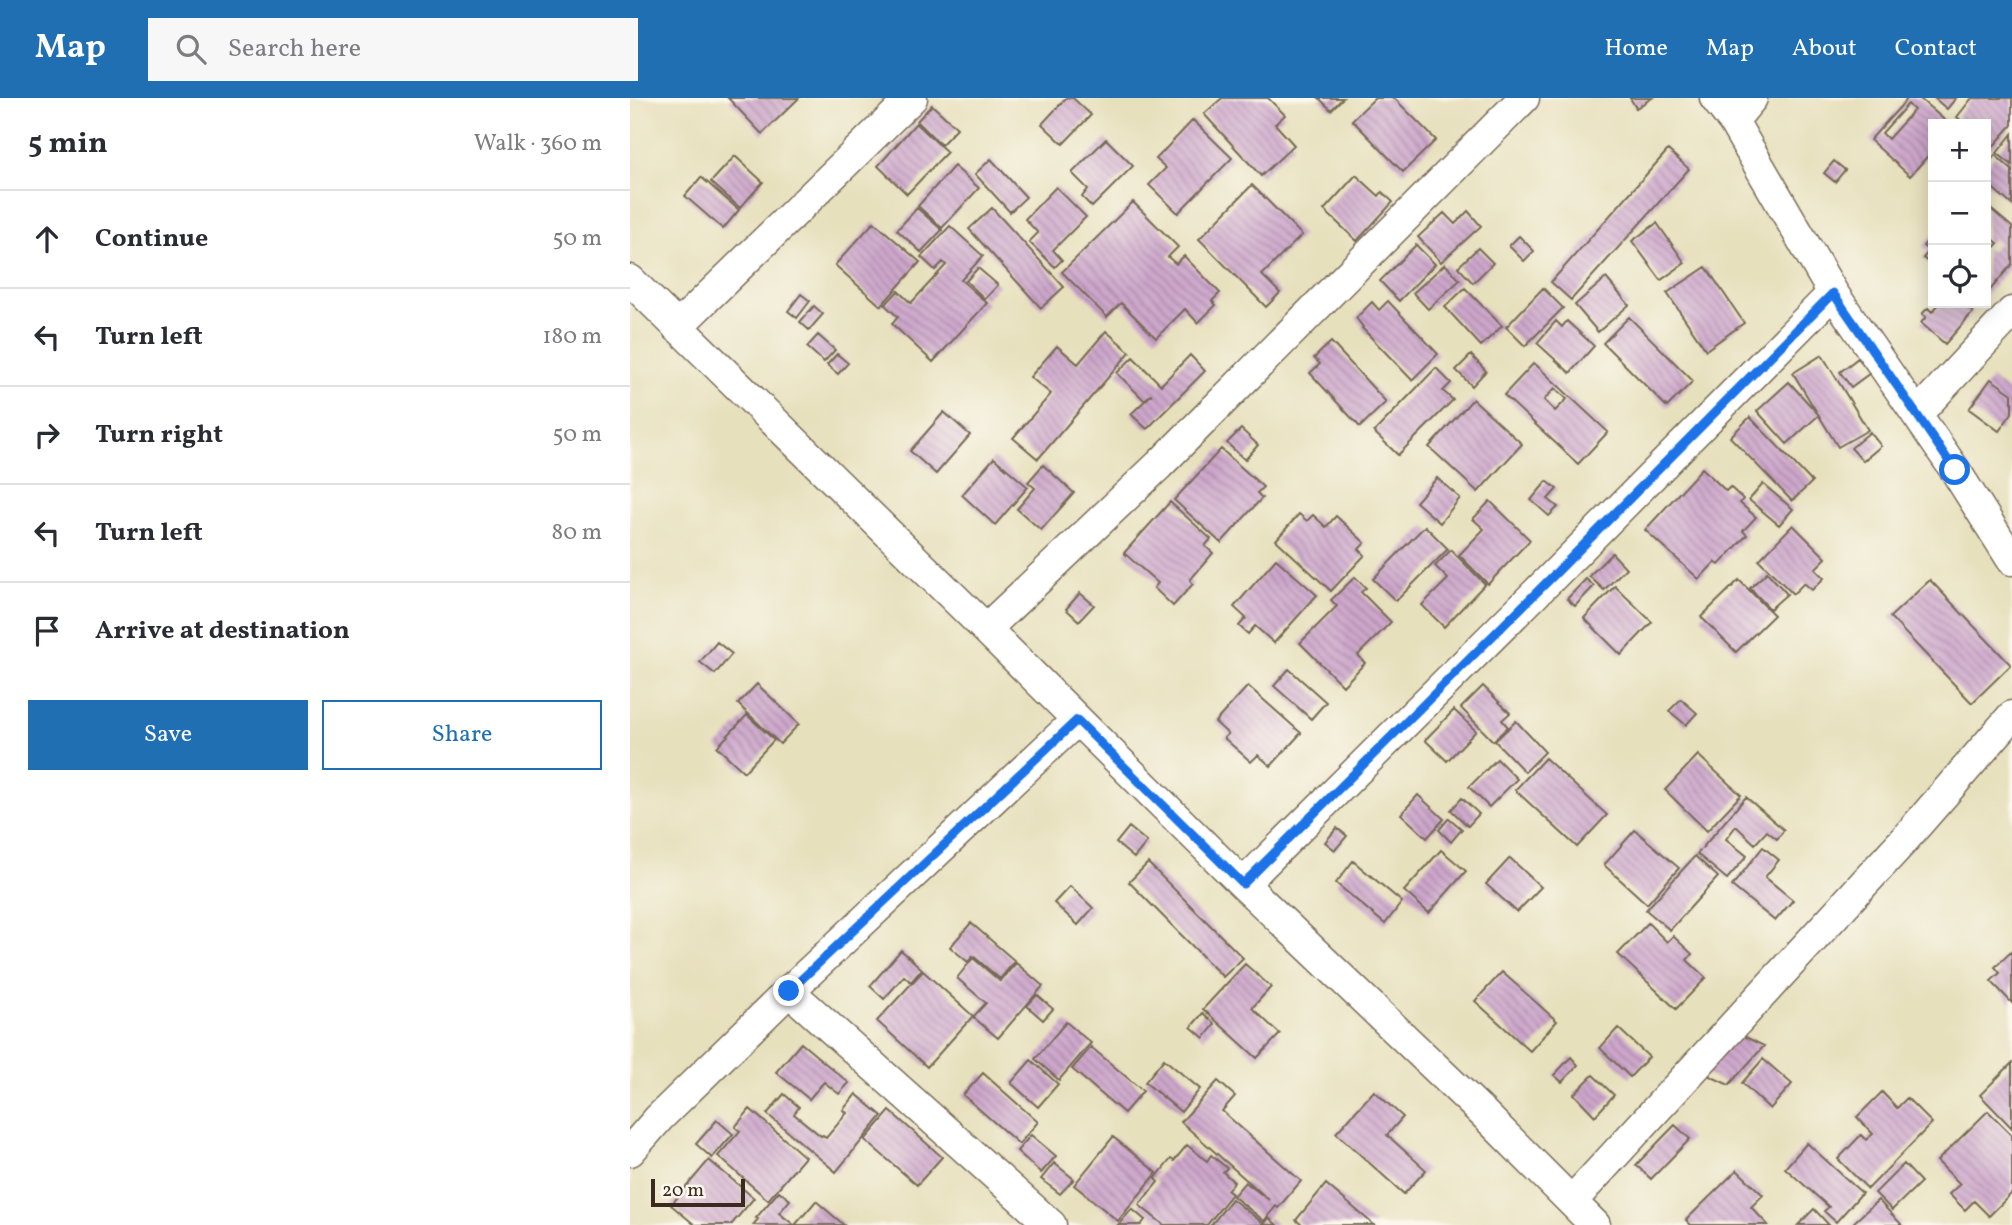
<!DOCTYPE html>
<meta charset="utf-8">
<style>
body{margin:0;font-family:Vollkorn,serif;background:#f7f7f7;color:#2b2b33}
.controls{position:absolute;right:21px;top:21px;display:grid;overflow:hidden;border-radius:0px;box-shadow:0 4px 18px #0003}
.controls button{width:63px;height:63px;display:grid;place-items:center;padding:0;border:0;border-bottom:2px solid #e1e1e2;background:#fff;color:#2b2b33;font:35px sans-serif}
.scale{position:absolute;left:21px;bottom:18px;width:94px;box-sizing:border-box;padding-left:7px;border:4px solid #3b2a1e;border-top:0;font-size:19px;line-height:24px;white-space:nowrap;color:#3b2a1e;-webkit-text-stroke:5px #fbf7ec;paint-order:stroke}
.stop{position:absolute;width:21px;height:21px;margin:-16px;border:5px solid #1a73e8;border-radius:50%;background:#fff}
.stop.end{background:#1a73e8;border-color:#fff;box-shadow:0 2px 7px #0008}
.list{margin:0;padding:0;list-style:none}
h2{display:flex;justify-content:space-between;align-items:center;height:91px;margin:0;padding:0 28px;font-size:30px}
h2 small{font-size:23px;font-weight:400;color:#7c7c81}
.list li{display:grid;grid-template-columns:46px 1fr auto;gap:21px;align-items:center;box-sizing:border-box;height:98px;padding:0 28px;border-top:2px solid #e1e1e2}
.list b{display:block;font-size:26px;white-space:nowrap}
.list em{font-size:23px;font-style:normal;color:#7c7c81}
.actions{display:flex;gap:14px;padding:21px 28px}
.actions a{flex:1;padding:16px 0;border:2px solid #1f6fb2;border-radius:0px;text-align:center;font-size:24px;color:#1f6fb2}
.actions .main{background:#1f6fb2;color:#fff}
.icon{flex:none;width:38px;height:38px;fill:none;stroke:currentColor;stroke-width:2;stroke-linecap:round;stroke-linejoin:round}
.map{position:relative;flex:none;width:1382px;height:1127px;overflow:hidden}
header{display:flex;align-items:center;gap:42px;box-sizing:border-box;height:98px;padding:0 35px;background:#1f6fb2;color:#fff}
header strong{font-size:33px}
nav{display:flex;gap:38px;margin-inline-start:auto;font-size:24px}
.search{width:490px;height:63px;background:#f7f7f7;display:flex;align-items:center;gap:18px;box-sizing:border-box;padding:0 24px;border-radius:0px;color:#7c7c81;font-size:26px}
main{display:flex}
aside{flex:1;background:#fff}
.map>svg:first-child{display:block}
.building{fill:url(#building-back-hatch);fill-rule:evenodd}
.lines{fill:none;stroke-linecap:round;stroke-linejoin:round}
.minor-casing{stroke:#776a56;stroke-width:33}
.minor{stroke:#fff;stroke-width:30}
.route{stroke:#1a73e8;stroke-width:9}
</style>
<header>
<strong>Map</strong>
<div class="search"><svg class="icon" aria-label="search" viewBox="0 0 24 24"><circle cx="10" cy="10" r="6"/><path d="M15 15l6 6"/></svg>Search here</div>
<nav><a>Home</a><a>Map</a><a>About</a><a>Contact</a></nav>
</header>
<main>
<aside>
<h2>5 min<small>Walk · 360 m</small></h2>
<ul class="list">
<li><svg class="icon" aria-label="ahead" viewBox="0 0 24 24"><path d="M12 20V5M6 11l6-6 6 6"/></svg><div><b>Continue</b></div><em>50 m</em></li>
<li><svg class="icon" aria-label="left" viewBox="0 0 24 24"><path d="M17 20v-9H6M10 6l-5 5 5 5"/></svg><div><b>Turn left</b></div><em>180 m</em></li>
<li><svg class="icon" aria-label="right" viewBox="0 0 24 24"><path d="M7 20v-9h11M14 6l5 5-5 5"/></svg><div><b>Turn right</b></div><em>50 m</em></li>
<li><svg class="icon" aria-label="left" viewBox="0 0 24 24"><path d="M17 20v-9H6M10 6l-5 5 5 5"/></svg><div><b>Turn left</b></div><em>80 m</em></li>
<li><svg class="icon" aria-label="arrive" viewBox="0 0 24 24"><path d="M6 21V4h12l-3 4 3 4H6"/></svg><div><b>Arrive at destination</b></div></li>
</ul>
<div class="actions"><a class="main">Save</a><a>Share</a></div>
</aside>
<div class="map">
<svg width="1382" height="1127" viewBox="0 0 1382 1127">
<defs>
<pattern id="building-back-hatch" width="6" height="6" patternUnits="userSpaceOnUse" patternTransform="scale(1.75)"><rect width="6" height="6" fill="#cda7cc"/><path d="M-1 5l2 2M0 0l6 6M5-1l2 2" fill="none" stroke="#a888a5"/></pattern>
</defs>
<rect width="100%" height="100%" fill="#fbf7ec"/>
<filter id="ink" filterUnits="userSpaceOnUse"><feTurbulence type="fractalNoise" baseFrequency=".0143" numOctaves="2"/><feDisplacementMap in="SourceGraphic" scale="14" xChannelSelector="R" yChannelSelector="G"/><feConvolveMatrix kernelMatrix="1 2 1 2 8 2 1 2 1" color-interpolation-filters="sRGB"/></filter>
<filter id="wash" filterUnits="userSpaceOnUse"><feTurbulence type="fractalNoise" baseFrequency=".00686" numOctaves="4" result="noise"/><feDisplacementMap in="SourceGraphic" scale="28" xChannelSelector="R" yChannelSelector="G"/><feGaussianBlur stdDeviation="1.57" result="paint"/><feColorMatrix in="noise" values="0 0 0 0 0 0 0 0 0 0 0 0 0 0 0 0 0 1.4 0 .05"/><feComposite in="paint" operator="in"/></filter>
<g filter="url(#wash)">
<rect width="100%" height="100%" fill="#e7e0bd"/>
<g id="blocks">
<!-- building -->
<path class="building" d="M98 0H169L132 36Z
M436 0H443L461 17 433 46 412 26Z
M592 0H638L655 17 645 26 664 47 631 78 574 16Z
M689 0H713L701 12Z
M745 0H764L806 42 773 74 722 22Z
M1000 0H1022L1006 10Z
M1278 0H1289L1319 26H1303V52L1280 78 1240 42ZM1278 6 1284 12 1258 41 1252 35Z
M1304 0H1326L1317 11Z
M1342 0H1382V27L1362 50 1356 44V26H1335L1327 19Z
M302 7 327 30 311 47 287 23Z
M563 22 602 60 548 115 519 87 536 70 526 61Z
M286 25 317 54 277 96 248 68Z
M1382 36V67L1367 55Z
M476 41 503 68 462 109 452 99 458 91 442 75Z
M1038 52 1059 71 941 202 921 184Z
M1365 57 1382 72V107L1356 84V68Z
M105 58 133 84 110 110 81 84Z
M361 61 396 99 380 114 345 76Z
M1204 63 1215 72 1205 84 1194 75Z
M324 68 349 90 312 130 288 108Z
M726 77 749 98 752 94 763 104 727 143 694 112Z
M71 79 109 112 93 131 55 98Z
M622 87 672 137 632 177 650 195 636 209 569 141Z
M426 89 456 119 423 152 432 162 425 169 399 144 408 135 395 121Z
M503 104 548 149 538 159 546 166 554 158 590 195 582 203 586 207 568 225 555 211 526 240 491 205 477 219 432 174Z
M1356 107 1382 129V166L1356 197V150L1360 154 1368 145 1363 141 1356 147Z
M287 110 312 132 291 154 267 132Z
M362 110 434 189 411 210 339 131Z
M838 113 851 128 811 164 788 139 814 115 825 126Z
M244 124 290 164 251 208 205 167Z
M1027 125 1055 165 1031 182 1002 143Z
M320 128 353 158 331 182 357 205 303 264 262 226 268 219 255 207 268 193 281 205 316 167 313 164 305 172 291 159Z
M1303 136V168L1293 160 1299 153 1293 148Z
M889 138 904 153 894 163 879 148Z
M786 147 805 166 769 203 750 183Z
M848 150 863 165 843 185 828 169Z
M815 166 830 182 798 211 783 195Z
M1076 169 1114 225 1076 252 1037 195Z
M348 170 368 187 355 201 336 183Z
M976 180 999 207 968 234 945 207Z
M835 190 872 228 851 248 815 209Z
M913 190 933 210 895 248 876 229Z
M171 196 180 203 167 220 158 213Z
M758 203 808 256 782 282 732 230 733 229 726 220 742 204 749 212Z
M1310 205H1332L1343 214 1315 246 1291 225 1296 219 1292 216 1298 210 1302 214Z
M184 208 193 216 179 232 170 224Z
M999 219 1063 283 1037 309 973 245Z
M926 223 932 229 937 223 964 248 940 275 907 245Z
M476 233 500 254 408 361 383 340 421 296 400 279 427 248 448 266Z
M188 237 205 252 194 264 177 249Z
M701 244 756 304 730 329 680 275 690 266 684 260Z
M207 256 218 265 208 276 197 267Z
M560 257 575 273 517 331 501 316 522 296 514 302 487 275 503 259 531 287Z
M841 257 856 273 842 288 826 272Z
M1192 257 1238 332 1208 349 1163 275Z
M1228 260 1240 275 1221 289 1210 274Z
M904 265 978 334 948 366 874 297ZM925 290 937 301 925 313 914 302Z
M806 270 821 285 813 293 823 302 768 357 744 334Z
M1361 281 1382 296V315L1369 333 1339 311Z
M1159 284 1189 317 1157 346 1127 313Z
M843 301 892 346 848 394 799 349Z
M314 314 340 337 306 376 280 353Z
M1120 319 1182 384 1162 403 1100 339Z
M611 331 628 347 615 362 597 345Z
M1240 334 1251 348 1233 363 1221 350Z
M591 351 633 389 627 395 632 400 591 445 544 402Z
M364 360 398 389 365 427 332 397Z
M413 367 444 395 411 432 387 411 405 390 398 384Z
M1072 370 1096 393 1100 389 1113 401 1110 405 1126 419 1113 433 1117 437 1089 467 1085 464 1069 481 1015 432Z
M807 380 830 400 810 425 786 404Z
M917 383 927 391 918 401 928 409 919 418 901 402Z
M1133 386 1163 411 1149 427 1119 402Z
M860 403 900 442 858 486 829 457 854 431 843 421Z
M540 404 581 441 575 448 583 455 560 482 563 486 543 508 524 490 528 485 494 455Z
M669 416 677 423 683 417 696 429 706 418 735 445 729 451 735 457 701 493 646 442Z
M1163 427 1196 460 1185 471 1194 480 1182 492 1174 485 1163 496 1129 462Z
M795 428 818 451 766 503 743 481Z
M821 452 855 486 814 529 792 507 818 481 805 468Z
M982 455 996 470 974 492 959 478Z
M646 461 687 497 644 545 625 528 618 536 609 528 616 520 604 509Z
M1137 474 1157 496 1140 511 1120 490Z
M725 479 736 490 731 494 761 524 728 557 735 565 713 588 670 545 707 508 701 502Z
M956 481 964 488 945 508 937 501Z
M1109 482 1144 517 1106 554 1071 519Z
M1300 482 1381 567 1342 605 1260 519Z
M985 488 1022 524 991 557 954 520Z
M450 495 464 507 449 523 436 511Z
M87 544 102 556 85 576 70 564Z
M659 571 696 604 681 621 644 588Z
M127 586 169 626 150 646 108 606Z
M618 588 671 635 641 668 628 657 621 664 594 640 598 636 585 624Z
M853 588 880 615 872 622 878 629 863 643 831 610Z
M1051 601 1067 615 1056 627 1039 613Z
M824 612 846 633 817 663 795 642Z
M117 617 144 642 114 674 87 649Z
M886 623 915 654 895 674 865 643Z
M1068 657 1111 697 1077 733 1035 692Z
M915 660 977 717 947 749 885 692Z
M867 661 887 681 859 709 839 689Z
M788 697 814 721 797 740 771 716Z
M1116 699 1154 732 1147 741 1137 733 1125 746 1106 728 1096 741 1117 758 1097 781 1067 756Z
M832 700 849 716 838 728 821 712Z
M819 720 832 731 821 744 809 732Z
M499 729 517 744 504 760 486 745Z
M707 730 717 738 705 752 695 744Z
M1005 732 1049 770 1017 806 974 767Z
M1133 749 1149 762 1135 779 1163 802 1145 823 1102 788Z
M811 752 836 773 799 815 774 793Z
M1065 758 1088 779 1040 832 1016 812Z
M880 760 911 789 887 814 856 786Z
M723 763 772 804 755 826 706 785Z
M518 765 613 860 593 879 499 784Z
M440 788 463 810 448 827 424 805Z
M341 825 385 863 370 881 343 858 338 864 320 849Z
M1018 825 1037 844 1043 838 1062 856 1057 862 1076 880 1046 911 988 856Z
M271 852 292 871 281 884 274 878 254 901 240 888Z
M1382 853V905L1361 883 1370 875 1365 869Z
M343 860 370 883 386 865 413 888 368 940 343 919 356 905 327 880Z
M615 866 641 889 622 910 650 936 627 960 573 911Z
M293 873 343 918 297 969 247 923Z
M872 874 927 923 900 953 845 903Z
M407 897 423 911 413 922 397 908Z
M573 915 585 926 574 940 561 929Z
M436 924 461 945 429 982 405 961Z
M988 930 1019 959 1000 979 970 950Z
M1107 935 1134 948 1099 987 1071 974Z
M171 945 219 985 209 996 194 984 179 1001 146 974Z
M461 949 513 993 494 1015 442 971Z
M941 959 948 967 932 984 924 977Z
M534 961 570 991 551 1014 515 984Z
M1133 961 1162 986 1140 1011 1112 985Z
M401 962 428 986 408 1009 381 985Z
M1382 965V1030L1350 997Z
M353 975 408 1024 389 1046 333 997Z
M963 977 984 997 965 1018 944 996Z
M588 983 605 998 592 1013 671 1083 648 1110 646 1108 634 1123 603 1098 615 1084 639 1102 551 1024Z
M744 993 773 1019 757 1037 796 1072 774 1096 706 1035Z
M1252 994 1267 1010 1277 1000 1302 1025 1238 1091 1208 1061 1231 1037 1236 1042 1243 1036 1227 1019Z
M154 996 169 1009 164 1016 191 1038 193 1037 196 1040 217 1015 213 1012 226 996 252 1018 206 1074 137 1016Z
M120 1011 175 1059 138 1102 88 1058 110 1033 105 1029Z
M260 1013 312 1059 287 1087 235 1042Z
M1358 1013 1382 1037V1095L1359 1118 1344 1103 1335 1112 1319 1096 1330 1086 1307 1063Z
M87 1022 103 1036 82 1060 66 1046Z
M1045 1027 1060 1041 1021 1081 1006 1067Z
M401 1037 426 1058 411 1075 387 1053Z
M483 1039 527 1075 488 1123 444 1087Z
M1177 1045 1232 1095 1206 1124 1194 1113 1199 1109 1155 1070Z
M557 1047 577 1063 581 1057 597 1070 593 1074 604 1084 597 1092 602 1096 577 1127H534L509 1107 528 1084 525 1081 541 1061 544 1063Z
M79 1062 124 1100 101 1127H65L41 1107Z
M424 1065 444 1081 430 1096 411 1081Z
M1274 1066 1291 1084 1262 1112 1245 1095Z
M1107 1072 1133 1097 1121 1109 1138 1127H1061L1056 1122Z
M696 1086 744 1127H672L666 1122Z
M149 1093 160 1102 149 1115 164 1127H123L128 1121 126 1120Z
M602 1101 634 1126 639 1120 647 1127H581Z
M1248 1102 1272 1127H1221Z
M186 1103 214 1127H165Z
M502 1111 515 1122 511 1127H488Z
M1184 1111 1199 1127H1168Z"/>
</g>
</g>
<g filter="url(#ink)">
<use href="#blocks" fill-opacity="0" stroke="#776a56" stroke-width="2"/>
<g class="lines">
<defs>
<path id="minor" d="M1085 0 1103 23 1203 195 1325 372 1382 462
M1103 23 1122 0
M0 182 356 531 613 786 854 1016 965 1127
M47 229 282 0
M1287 316 1382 214
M356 531 529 367 894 0
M613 786 921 480 1203 195
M159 893 421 1127
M0 1053 29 1020 159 893 447 622
M942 1103 1274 742 1382 618"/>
</defs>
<!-- minor casing -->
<use href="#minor" class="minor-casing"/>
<!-- minor -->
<use href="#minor" class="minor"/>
</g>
</g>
<g class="lines" filter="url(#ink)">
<!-- route -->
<path class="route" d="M159 893 447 622 613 786 921 480 1203 195 1325 372"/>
</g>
</svg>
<div class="controls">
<button>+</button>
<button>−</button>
<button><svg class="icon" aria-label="locate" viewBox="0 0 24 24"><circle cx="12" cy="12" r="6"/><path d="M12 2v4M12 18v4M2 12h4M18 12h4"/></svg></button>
</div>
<div class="scale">20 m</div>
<div class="stop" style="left:1325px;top:372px"></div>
<div class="stop end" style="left:159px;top:893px"></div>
</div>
</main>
